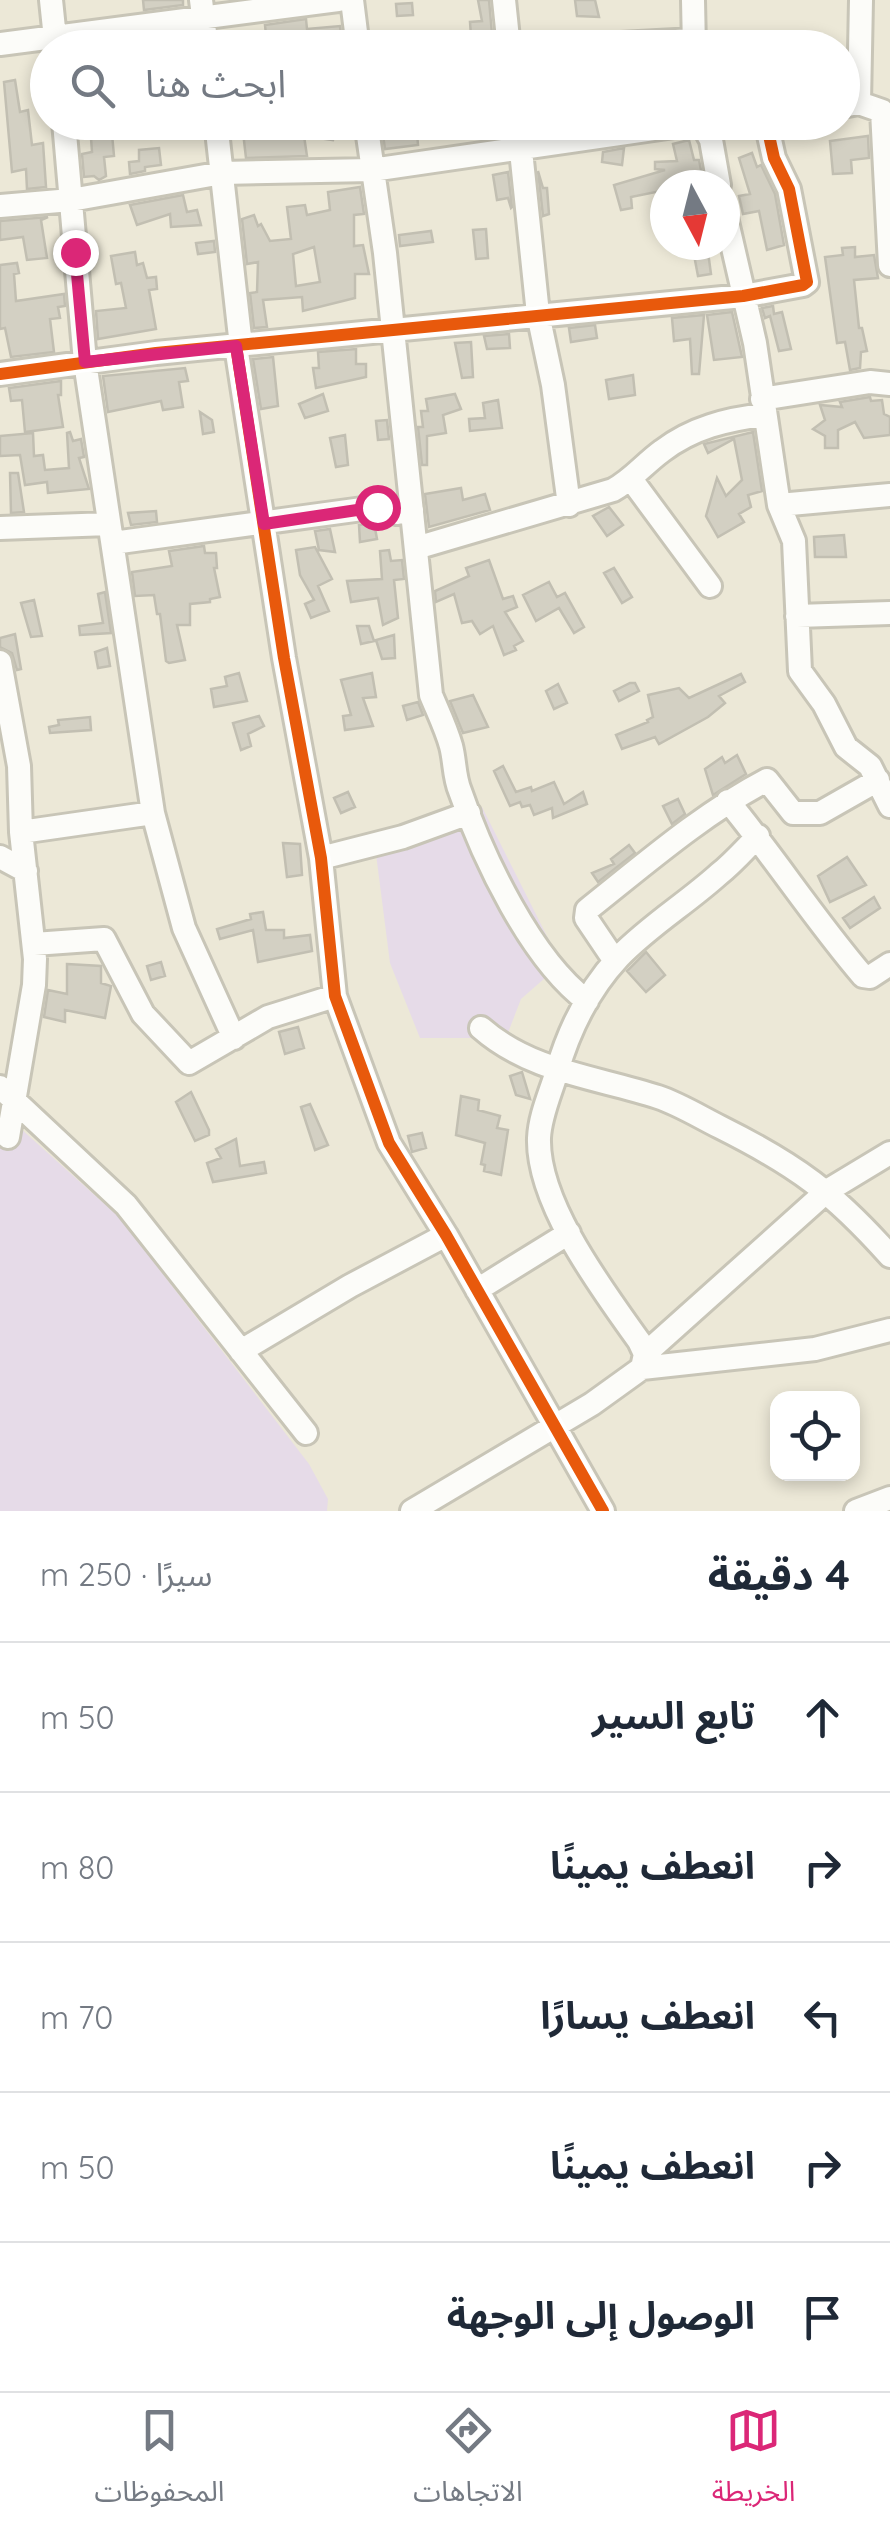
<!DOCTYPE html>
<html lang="ar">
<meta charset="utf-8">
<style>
body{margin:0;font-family:Quicksand,"Noto Sans Arabic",sans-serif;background:#f2f2f3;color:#1f2937;direction:rtl}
.controls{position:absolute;right:30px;bottom:30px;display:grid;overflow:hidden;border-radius:20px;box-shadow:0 5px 15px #0003}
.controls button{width:90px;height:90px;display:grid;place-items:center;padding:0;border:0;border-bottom:2px solid #e0e1e3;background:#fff;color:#1f2937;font:50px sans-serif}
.compass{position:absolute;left:650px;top:170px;width:90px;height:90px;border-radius:50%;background:#fff;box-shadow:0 5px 15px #0003;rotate:173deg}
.stop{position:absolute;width:30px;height:30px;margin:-22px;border:8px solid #db2777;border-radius:50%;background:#fff}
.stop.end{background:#db2777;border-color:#fff;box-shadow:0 2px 10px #0008}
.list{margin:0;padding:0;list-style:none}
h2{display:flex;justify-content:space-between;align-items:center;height:130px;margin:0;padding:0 40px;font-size:42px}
h2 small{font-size:32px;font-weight:400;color:#747a83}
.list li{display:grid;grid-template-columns:65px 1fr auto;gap:30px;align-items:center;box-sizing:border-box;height:150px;padding:0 40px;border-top:2px solid #e0e1e3}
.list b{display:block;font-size:38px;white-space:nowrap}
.list em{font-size:32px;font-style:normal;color:#747a83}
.icon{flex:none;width:55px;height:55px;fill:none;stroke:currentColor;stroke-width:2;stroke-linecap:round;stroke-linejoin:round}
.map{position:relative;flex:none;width:890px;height:1511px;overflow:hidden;direction:ltr}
.search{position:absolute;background:#fff;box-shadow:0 5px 15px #0003;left:30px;right:30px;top:30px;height:110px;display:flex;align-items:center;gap:25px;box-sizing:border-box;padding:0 35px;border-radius:55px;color:#747a83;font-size:38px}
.sheet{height:880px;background:#fff}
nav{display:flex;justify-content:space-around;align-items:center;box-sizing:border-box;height:140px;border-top:2px solid #e0e1e3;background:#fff;font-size:28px;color:#747a83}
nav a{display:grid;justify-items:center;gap:5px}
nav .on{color:#db2777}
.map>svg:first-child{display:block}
.green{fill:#e6dbe8}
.building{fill:#d3d0c3;stroke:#c2bfb2;stroke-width:2.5;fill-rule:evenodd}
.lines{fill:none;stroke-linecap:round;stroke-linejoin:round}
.minor-casing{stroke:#c8c5b7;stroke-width:28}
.minor{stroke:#fcfcf9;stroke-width:22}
.cycleway-casing{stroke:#fff;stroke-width:19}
.cycleway{stroke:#e8590c;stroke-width:12}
.route{stroke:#db2777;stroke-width:12}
</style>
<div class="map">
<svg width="890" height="1511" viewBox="0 0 890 1511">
<rect width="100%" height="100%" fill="#ece8d7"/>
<!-- green -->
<path class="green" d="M482 807 561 964 521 999 506 1038H420L390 963 376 854Z
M0 1110 119 1217 309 1464 328 1499 327 1511H0Z"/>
<!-- building -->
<path class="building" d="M143 0H183V5L144 10Z
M478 0H489L492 34 471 36 470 22 482 21Z
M575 0H595L599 17 577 16Z
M412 3 413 15 397 16 396 4Z
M306 19 307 29 340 26 343 48H337L336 39 309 42 308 48H289V42L267 45 265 25Z
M15 80 20 112 28 110 32 145 43 143 46 187 27 189 26 169 12 172 4 82Z
M381 122H416L418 145 385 149Z
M111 123 114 156 104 157 106 176 99 180 94 176 84 177 82 154 92 152 90 124Z
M307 124 335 129 333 140 304 136 307 156 246 158 243 132Z
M868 136 869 158 851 160 852 173 833 174 830 141Z
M689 140 694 160H699L702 175 686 177 687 185H665L661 191 631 197 632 208 621 210 614 185 665 170 655 169V162L677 161 673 144Z
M159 148 161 165 145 167V171L130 174 129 162 139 161V150Z
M624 148 622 165 602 162 603 152Z
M752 153 757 167 761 165 775 194 784 245 767 250 759 211 743 214 739 196 750 194 739 158Z
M538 171 543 188H547L549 214 543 216Z
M508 172 512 207 511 208 508 198 497 200 493 175Z
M360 187 364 214 354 215V246L363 245 369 274H355V298L303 311 302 297 263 300 267 327 254 328 250 293 257 292 258 262 247 264 242 219 254 215 258 226 261 224 270 241 291 239 287 207 305 205 307 215 330 210 328 192ZM314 247 320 282 296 286 293 254Z
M183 195 187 212 197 210 201 225 171 227 170 214 137 225 130 205Z
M48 217 41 220 47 258 27 260 23 237 0 240V221Z
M486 229 488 258 476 259 473 230Z
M431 231 433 242 400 246 399 235Z
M214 241 215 252 198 254 196 243Z
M855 247V257L874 255 878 278 854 280 859 328H862L867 351 861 352 860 368 850 370 845 342 837 343 825 257 843 255 842 248Z
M135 252 137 265 143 263 147 278 156 277 157 289 149 290 156 329 98 339 96 311 126 308 121 283 116 284 111 256Z
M708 252 711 274 698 276 694 255Z
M17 263 19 273 14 274 16 301 64 294 65 306 58 307 60 318 50 319 54 352 11 357 5 328 0 329V265Z
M773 306 774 314 782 312 791 349 779 351 770 316 765 318 762 308Z
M732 312 742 357 714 360 707 315Z
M704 315 699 374H692L690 339 674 341 672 318Z
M595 325 597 338 571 342 569 328Z
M509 334 510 348 487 349 484 336Z
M471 342 473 377 462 378 455 343Z
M356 349V364H366V377L316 388 313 368H319L318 352Z
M273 357 278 406 261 409 253 359Z
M185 368 188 381 179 382 183 407 163 410 161 401 108 412 103 376Z
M633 375 635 395 609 399 606 380Z
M61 381V395H58L63 427 25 432 22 400 11 401 9 388Z
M323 394 328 411 305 418 299 404Z
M455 394 461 409 443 415 446 433 427 436V465H422L418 427H423L421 411H428L426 399Z
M870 397 871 401 882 400 884 414 890 417V435L864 438 855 422 838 430V448H825V436L813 429 825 420 820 405 842 407 840 402Z
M498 400 502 428 470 431 469 419 485 418 483 403Z
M200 412 212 420 214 432 203 434Z
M387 420 389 439 378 440 376 421Z
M70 432 73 441 81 439 84 457 79 458 89 489 48 493 47 482 25 485 20 455 0 456V436L33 433 34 456 43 455 45 470 69 468 67 433Z
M753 432 762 491 748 495 751 507 739 514 744 522 718 537 706 516 717 478 726 496 742 480 734 439 708 453 704 444Z
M345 435 348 465 336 467 330 438Z
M10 473H18L24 512 11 513Z
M461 488 463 500 485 494 490 510 429 527 425 494Z
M609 507 623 525 607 536 593 516Z
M156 511 157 522 131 525 128 513Z
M374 523 377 539 360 542 359 525Z
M330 529 335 552 319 550 315 531Z
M844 535 846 557H815L814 537Z
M204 546 205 553H216L217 568H214L220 597 210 599V602L190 604V625H177L185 660 169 663 166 661 160 614H157L154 595 135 596 132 572 172 566 169 551Z
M315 547 332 579 318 586 329 611 311 618 305 604 314 600 300 575 296 550Z
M389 550 391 561 402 560 404 579 394 580 398 618 383 625 378 598 351 602 347 581 382 579 380 551Z
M489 560 503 599 513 596 517 607 505 612 523 641 514 646 516 650 504 655 493 626 480 634 472 621 462 623 454 594 436 602 435 591 469 576 466 568Z
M614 568 632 597 622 603 604 573Z
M549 582 557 597 565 593 584 627 574 633 559 608 536 621 523 595Z
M105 592 111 633 80 635 79 626 103 623 98 594Z
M34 600 42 636 31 637 21 603Z
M357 626H369L374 641 361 644Z
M15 634 21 669 17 670 12 653 0 647V638Z
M394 635 395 658 382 659 376 640Z
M107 648 110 666 98 668 95 652Z
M239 673 247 701 214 707 211 689 227 686 225 677Z
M372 673 376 697 363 698 373 726 345 730 343 716 351 715 341 680Z
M741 674 745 682 719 696 725 703 708 717 659 744 655 737 622 749 616 735 648 722 647 720 653 717 648 695 679 688 689 698Z
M630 683H635L639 691 619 701 614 691Z
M558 684 567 703 554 709 546 691Z
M473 695 488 727 463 733 450 701Z
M418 702 423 715 407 720 403 706Z
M259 716 264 726 248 734 251 746 241 750 233 723Z
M90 717 91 730 50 733 49 727 59 725 58 720Z
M737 755 746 774 713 795 705 769 722 757 725 763Z
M503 766 516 792 531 787 532 791 554 782 564 804 583 792 587 804 553 818 552 808 534 815 530 805 522 807 520 802 510 806 494 771Z
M348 792 355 807 341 813 334 798Z
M678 799 685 814 672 824 663 806Z
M283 843 300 844 302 875 287 877Z
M629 845 635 853 598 882 592 873 614 864 611 859Z
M847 857 866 885 830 902 818 876Z
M874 897 880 908 850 928 843 918Z
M263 912 266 930H284V938L310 935 312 951 258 962 253 930 220 939 217 929 251 919 250 914Z
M646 952 665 975 646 992 627 971Z
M161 962 165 976 151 980 147 966Z
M67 964 101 966V983L111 986 105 1018 65 1010V1022L44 1017 48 990 67 994Z
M298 1027 304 1048 285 1054 279 1032Z
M522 1072 530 1099 516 1095 510 1076Z
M191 1092 209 1130V1135L195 1141 176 1102Z
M461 1096 479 1100 478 1110 500 1116 497 1128 508 1130 501 1175 484 1171 485 1165 481 1164 485 1143 456 1135Z
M310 1104 328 1145 315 1150 301 1107Z
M422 1133 426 1148 412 1152 408 1136Z
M236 1139 240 1166 264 1162 266 1173 213 1182 207 1163 221 1158 216 1149Z"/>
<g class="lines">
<defs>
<path id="minor" d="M51 0 56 48
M201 0 207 48
M352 0 358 48
M504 0 509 48
M693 0 694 48
M0 44 338 0
M547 48 694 40
M859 103 882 111 890 265
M842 106 859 103 861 0
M64 122 85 362 153 813 184 928 234 1038
M216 122 241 346
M366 122 385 253 431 695C438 712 446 728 451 746 455 761 454 777 460 791 483 858 531 959 587 1001
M518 122 538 314 553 385 569 505
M701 122 711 140 719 185
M0 206 71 200 222 173 372 170 702 122
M725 213 755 343 779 505 794 541 800 671 824 704 846 747 870 766 890 806
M236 346 284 658 321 858 335 996 389 1143 446 1235 603 1511
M0 374 156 353 743 296 803 285 807 282 789 189 774 158 766 122
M762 399 870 382 890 384
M631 479 710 586
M779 505 890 495
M0 528 109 524
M113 543 377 507 397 513 412 510
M416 548 613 490C632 480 644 464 662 451 692 428 727 419 765 415
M797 616 890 613
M0 662 19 766 21 832 35 959 34 985 8 1137
M728 801C775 858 815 920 863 976L870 977 890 964
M21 832 153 813
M0 857 26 871
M321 858 403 837 469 813
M34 944 104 939 143 1014 189 1063 268 1017 335 996
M615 961 586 918 587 910C645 864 702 814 767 780L793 813H820L878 780
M481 1028C531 1072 597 1077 658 1097 679 1104 700 1117 720 1127 796 1165 833 1192 890 1256
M0 1087 126 1205 306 1433
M477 1290 569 1233
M241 1351 350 1286 446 1235
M645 1354 827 1191 890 1153
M642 1368 815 1349 890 1330
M412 1511 592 1404 642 1368 645 1354 639 1341C602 1289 537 1203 539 1138 540 1115 551 1092 557 1071 569 1030 589 989 619 957 650 925 687 903 719 874 733 863 745 849 758 836
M856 1511 890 1498"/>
</defs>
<!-- minor casing -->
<use href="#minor" class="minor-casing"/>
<!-- minor -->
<use href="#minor" class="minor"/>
<defs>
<path id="cycleway" d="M236 346 284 658 321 858 335 996 389 1143 446 1235 603 1511
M0 374 156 353 743 296 803 285 807 282 789 189 774 158 766 122"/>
</defs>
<!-- cycleway casing -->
<use href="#cycleway" class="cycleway-casing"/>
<!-- cycleway -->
<use href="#cycleway" class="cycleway"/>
</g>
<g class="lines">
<!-- route -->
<path class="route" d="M75 252 85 362 236 346 264 524 377 507"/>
</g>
</svg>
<div class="controls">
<button><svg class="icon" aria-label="locate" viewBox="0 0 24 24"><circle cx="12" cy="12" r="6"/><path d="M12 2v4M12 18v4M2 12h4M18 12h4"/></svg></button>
</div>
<svg class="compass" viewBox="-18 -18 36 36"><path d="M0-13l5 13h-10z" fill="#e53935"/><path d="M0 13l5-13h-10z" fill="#747a83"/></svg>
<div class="stop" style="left:377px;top:507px"></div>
<div class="stop end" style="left:75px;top:252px"></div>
<div class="search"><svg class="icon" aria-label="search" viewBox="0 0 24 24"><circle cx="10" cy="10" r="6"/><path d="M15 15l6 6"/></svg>ابحث هنا</div>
</div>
<section class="sheet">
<h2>4 دقيقة<small>سيرًا · 250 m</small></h2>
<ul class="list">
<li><svg class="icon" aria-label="ahead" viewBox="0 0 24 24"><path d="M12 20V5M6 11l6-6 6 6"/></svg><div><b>تابع السير</b></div><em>50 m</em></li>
<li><svg class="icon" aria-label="right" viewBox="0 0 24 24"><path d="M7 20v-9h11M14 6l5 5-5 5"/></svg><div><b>انعطف يمينًا</b></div><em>80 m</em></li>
<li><svg class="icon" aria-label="left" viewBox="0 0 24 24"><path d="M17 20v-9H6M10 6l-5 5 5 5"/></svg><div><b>انعطف يسارًا</b></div><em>70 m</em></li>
<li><svg class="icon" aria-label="right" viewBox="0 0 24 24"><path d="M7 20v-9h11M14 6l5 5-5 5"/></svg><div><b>انعطف يمينًا</b></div><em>50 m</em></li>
<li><svg class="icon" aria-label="arrive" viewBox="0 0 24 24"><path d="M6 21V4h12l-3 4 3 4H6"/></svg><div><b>الوصول إلى الوجهة</b></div></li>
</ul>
</section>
<nav>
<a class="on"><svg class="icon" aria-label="map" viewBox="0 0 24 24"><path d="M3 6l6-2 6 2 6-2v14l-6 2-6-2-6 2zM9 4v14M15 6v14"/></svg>الخريطة</a>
<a><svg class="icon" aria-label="directions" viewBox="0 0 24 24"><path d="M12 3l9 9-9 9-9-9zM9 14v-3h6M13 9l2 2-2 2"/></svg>الاتجاهات</a>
<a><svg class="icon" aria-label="saved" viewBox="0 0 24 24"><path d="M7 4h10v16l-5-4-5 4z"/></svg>المحفوظات</a>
</nav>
